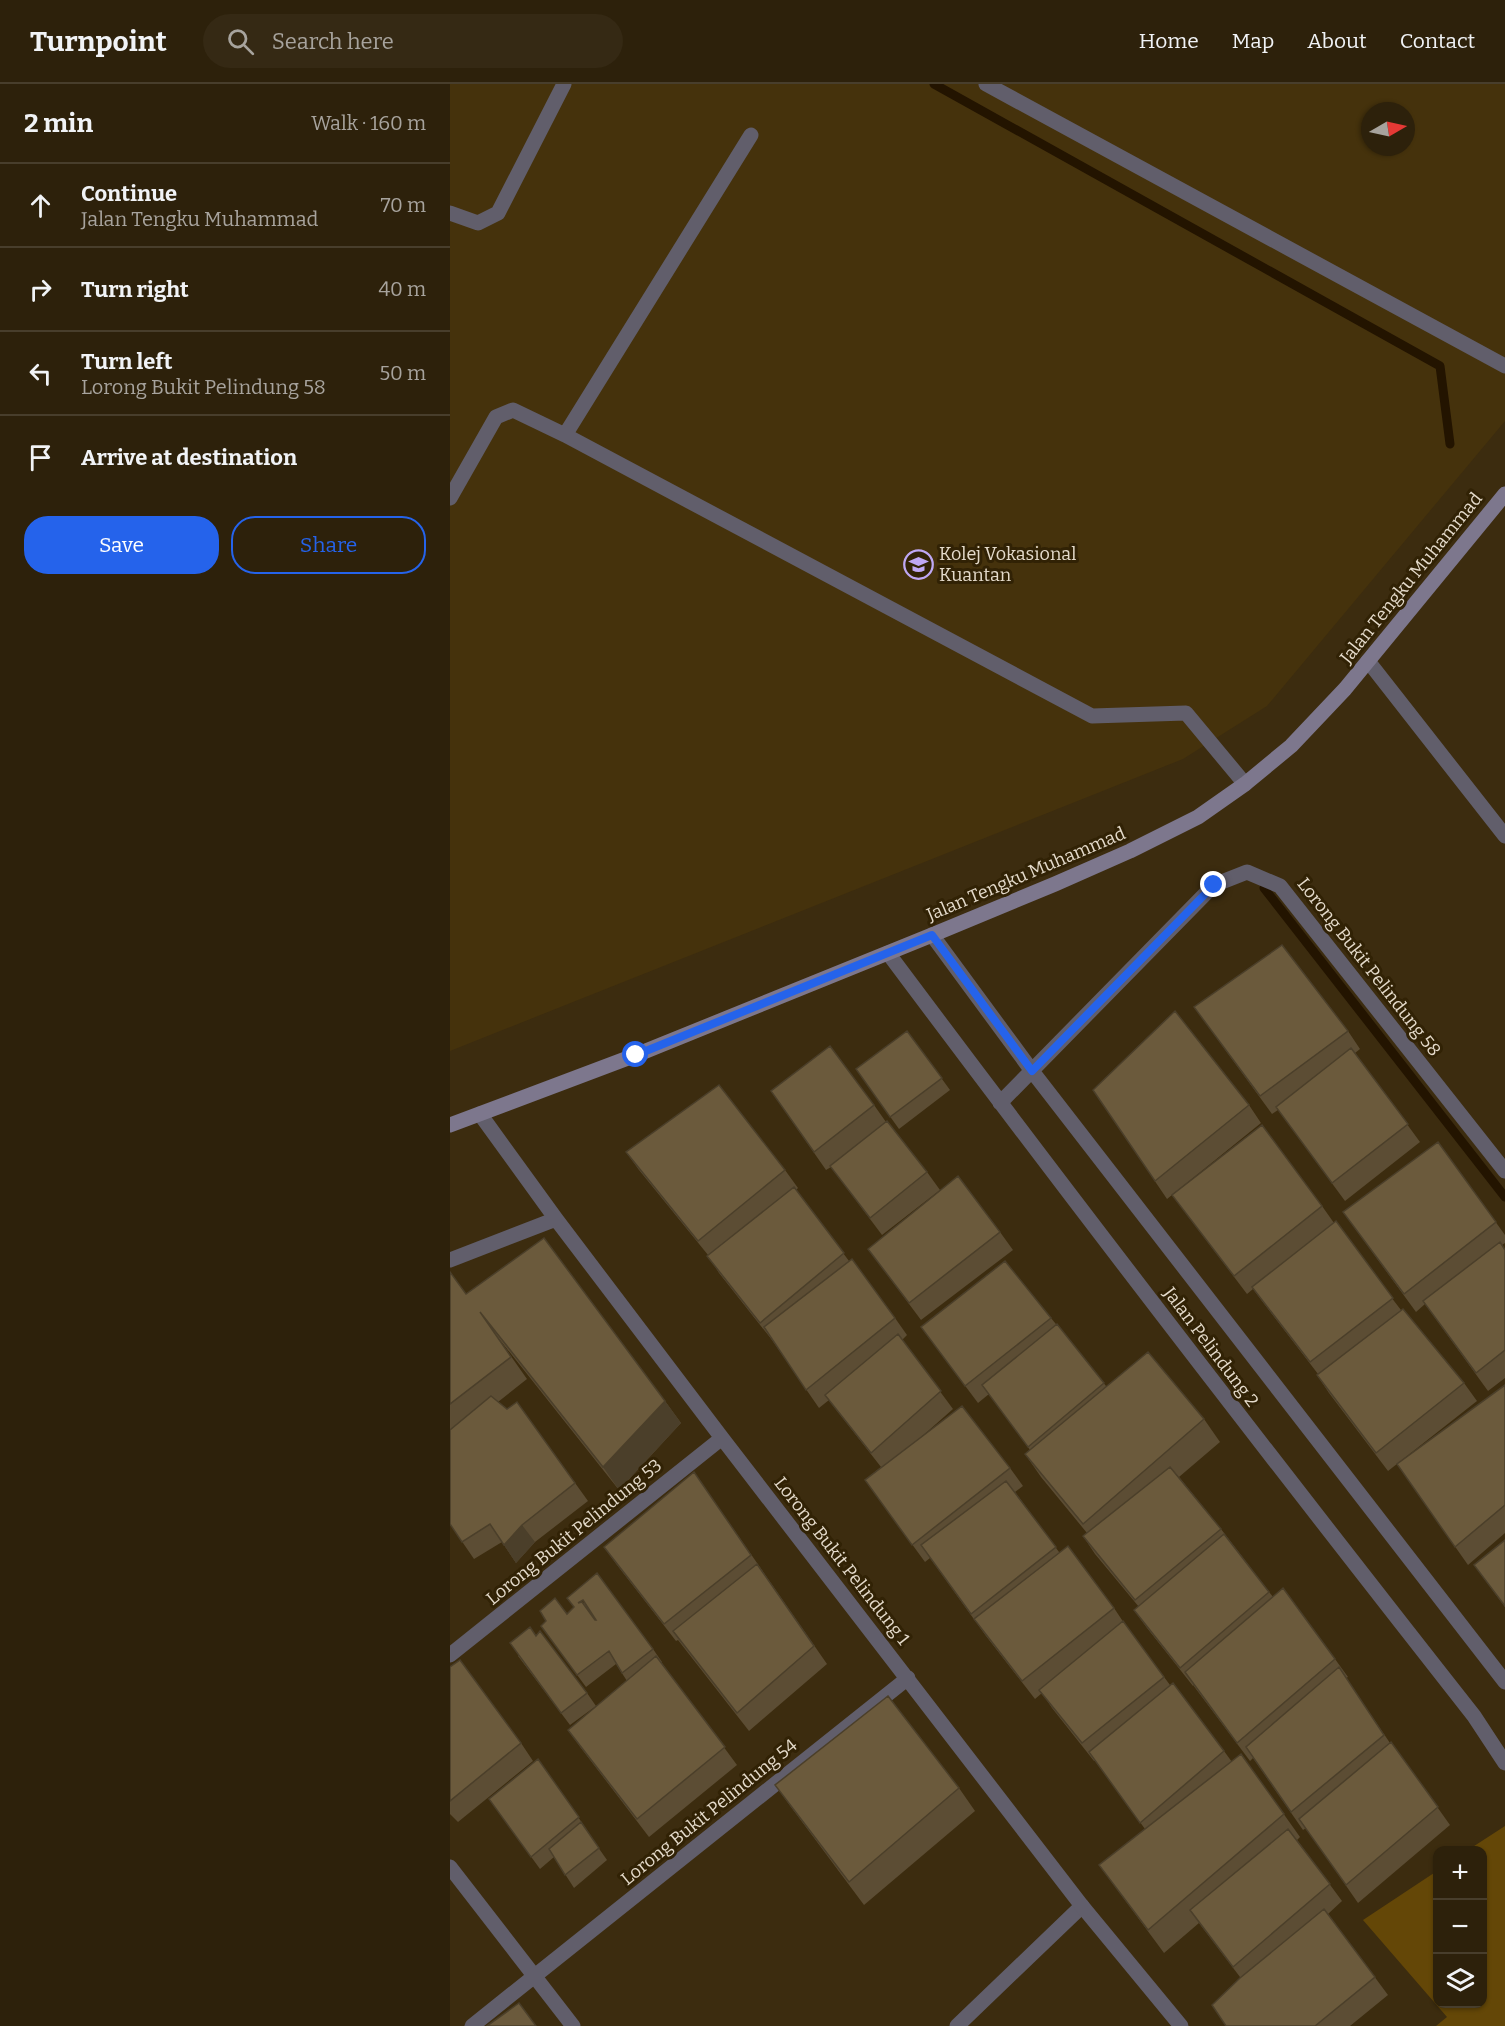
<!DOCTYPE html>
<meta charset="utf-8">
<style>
body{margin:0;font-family:Bitter,serif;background:#352914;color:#f1f3f6}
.controls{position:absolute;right:18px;bottom:18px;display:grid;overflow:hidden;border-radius:12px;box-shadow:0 2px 4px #0004}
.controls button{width:54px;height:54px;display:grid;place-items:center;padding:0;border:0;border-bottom:2px solid #483e2c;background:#2d210b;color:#f1f3f6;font:30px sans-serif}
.compass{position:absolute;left:911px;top:18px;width:54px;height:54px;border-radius:50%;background:#2d210b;box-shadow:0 2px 4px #0004;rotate:81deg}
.stop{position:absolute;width:18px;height:18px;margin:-14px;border:4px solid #2563eb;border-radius:50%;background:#fff}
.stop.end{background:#2563eb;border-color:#fff;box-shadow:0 2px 6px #0008}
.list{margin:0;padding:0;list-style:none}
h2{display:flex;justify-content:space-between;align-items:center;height:78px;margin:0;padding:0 24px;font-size:26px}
h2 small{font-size:20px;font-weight:400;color:#a7a39d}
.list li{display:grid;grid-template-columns:39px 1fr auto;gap:18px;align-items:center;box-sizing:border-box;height:84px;padding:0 24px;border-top:2px solid #483e2c}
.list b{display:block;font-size:22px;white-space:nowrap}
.list p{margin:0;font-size:20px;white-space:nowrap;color:#a7a39d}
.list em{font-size:20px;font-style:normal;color:#a7a39d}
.actions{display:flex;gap:12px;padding:18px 24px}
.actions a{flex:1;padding:14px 0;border:2px solid #2563eb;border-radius:24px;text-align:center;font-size:21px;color:#2563eb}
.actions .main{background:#2563eb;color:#fff}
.icon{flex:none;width:33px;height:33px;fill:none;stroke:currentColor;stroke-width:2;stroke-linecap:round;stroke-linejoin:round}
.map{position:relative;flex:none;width:1055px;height:1942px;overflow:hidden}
header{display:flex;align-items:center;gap:36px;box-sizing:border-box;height:84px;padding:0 30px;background:#2d210b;border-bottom:2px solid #483e2c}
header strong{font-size:28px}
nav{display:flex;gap:33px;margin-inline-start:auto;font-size:21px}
.search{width:420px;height:54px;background:#352914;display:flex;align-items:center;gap:15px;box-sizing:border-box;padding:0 21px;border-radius:33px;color:#a7a39d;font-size:22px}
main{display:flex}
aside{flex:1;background:#2d210b}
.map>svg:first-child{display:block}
.built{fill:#45320c;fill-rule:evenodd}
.green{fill:#644707}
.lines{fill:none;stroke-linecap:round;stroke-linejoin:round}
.stream{stroke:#231400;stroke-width:9}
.service{stroke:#615e6b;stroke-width:15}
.minor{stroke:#615e6b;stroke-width:15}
.secondary{stroke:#7d778d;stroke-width:15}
.wall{fill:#5c4d34;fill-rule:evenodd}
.shaded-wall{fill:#4b3f2a}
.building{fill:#6b5a3c;stroke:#4b3f2a;stroke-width:1.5;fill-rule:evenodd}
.route{stroke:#2563eb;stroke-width:8}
.labels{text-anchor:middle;stroke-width:6;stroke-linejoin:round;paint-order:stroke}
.poi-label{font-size:18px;fill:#e5dbcb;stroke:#312205;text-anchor:start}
.street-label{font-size:18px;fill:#e5dbcb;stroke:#312205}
</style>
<header>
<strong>Turnpoint</strong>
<div class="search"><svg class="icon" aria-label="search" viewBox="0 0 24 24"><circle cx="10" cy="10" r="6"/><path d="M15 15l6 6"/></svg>Search here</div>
<nav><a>Home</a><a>Map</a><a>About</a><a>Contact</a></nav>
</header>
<main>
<aside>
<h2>2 min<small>Walk · 160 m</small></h2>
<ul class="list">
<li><svg class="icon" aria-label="ahead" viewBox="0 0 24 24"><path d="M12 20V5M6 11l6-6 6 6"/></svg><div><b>Continue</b><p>Jalan Tengku Muhammad</p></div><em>70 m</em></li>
<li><svg class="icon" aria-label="right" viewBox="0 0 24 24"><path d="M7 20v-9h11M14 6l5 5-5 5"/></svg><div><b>Turn right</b></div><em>40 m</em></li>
<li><svg class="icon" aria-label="left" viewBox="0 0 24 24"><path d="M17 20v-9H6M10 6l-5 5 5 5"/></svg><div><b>Turn left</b><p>Lorong Bukit Pelindung 58</p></div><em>50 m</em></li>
<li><svg class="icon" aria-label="arrive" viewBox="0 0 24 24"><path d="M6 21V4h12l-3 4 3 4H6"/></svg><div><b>Arrive at destination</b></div></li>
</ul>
<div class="actions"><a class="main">Save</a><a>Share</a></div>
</aside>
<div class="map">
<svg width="1055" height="1942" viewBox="0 0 1055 1942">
<rect width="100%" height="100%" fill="#3c2c0f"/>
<!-- built -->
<path class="built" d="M0 0H1055V337L817 622 733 675 0 967ZM920 27H956V63H920Z"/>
<!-- green -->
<path class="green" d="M1055 1742V1942H986L997 1933 913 1836 987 1787 988 1920H1032V1766H1018Z"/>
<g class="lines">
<!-- stream -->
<path class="stream" d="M484 0 990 282 1000 360
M814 804 1055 1113"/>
<!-- service -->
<path class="service" d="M536 0 1055 282
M0 129 28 139 48 129 114 0
M115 351 301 51
M0 414 46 333 63 326 115 351 642 632 736 629 795 700
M507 1942 632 1822"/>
<!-- minor -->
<path class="minor" d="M918 577 1055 752
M482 851 582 987 1055 1598
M438 869C630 1126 826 1380 1024 1632L1055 1679
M550 1019 764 801 797 788 830 802 1055 1087
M30 1030 106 1135 272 1354 632 1822 731 1942
M0 1176 106 1135
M0 1571 272 1354
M0 1783 123 1942
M22 1942 458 1594"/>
<!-- secondary -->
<path class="secondary" d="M0 1041 186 971 482 851 605 800 680 767 748 733 795 700 841 662 895 605 1055 410"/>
</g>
<!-- wall -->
<path class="wall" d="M744 923 898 947 910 965 905 969 970 1058 895 1117 828 1026 822 1030Z
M457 947 500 1006 449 1045 406 985Z
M643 1006 799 1021 811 1039 717 1115Z
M321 1007 424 1021 436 1038 477 1088 490 1106 432 1151 381 1083 376 1086Z
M988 1058 1055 1151V1159L1052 1161 1055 1166V1294L1038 1307 975 1220 966 1228 893 1128Z
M176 1068 335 1086 348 1104 346 1106 399 1177 445 1234 457 1251 452 1256 503 1325 469 1355 560 1384 573 1402 565 1408 609 1468 664 1524 676 1542 720 1601 774 1667 782 1678 791 1670 850 1753 847 1756 892 1817 878 1830 938 1911 900 1942H776L790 1893 749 1839 714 1869 649 1781 695 1745 645 1677H644L602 1624 592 1609 585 1615 536 1552 480 1474 475 1478 415 1396 431 1383 388 1328 379 1316 369 1324 322 1256 269 1189 258 1171 189 1086Z
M722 1111 872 1122 884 1139 951 1226 1014 1299 1027 1317 938 1387 879 1309 867 1291 868 1290 815 1221 803 1205 797 1210Z
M550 1148 563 1166 471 1236 418 1165Z
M0 1188 16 1210 215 1317 231 1339 169 1406 46 1251 77 1295 48 1318 57 1325 67 1318 138 1417 85 1458 66 1479 52 1458 24 1475 0 1440Z
M601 1234 656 1302 754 1335 770 1358 729 1393 771 1445 823 1513 885 1575 898 1593 896 1594 940 1659 941 1658 1000 1741 908 1819 856 1744 853 1746 803 1674 800 1677 743 1601V1602L697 1544 684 1526 689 1523 645 1470 633 1452 637 1449 591 1393 575 1370 580 1366 539 1310 528 1319 471 1243Z
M1055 1301V1449L1018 1481 947 1380Z
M244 1388 377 1580 299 1647 228 1556 226 1557 167 1481 154 1463Z
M1055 1456V1523L1024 1481Z
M147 1489 203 1565 212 1578H211L287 1681 199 1753 131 1664 118 1646 177 1597 166 1580 136 1603 91 1542 117 1530 124 1523ZM133 1516 135 1518 133 1519H128ZM141 1528 146 1536H145L140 1529Z
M86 1552 137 1609 146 1622 120 1641 68 1572Z
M0 1583 71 1659 83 1677 8 1738 0 1730Z
M88 1675 137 1746H136L157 1776 124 1804 104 1773 90 1785 39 1715Z
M325 1701 509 1704 525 1727 414 1821 341 1723Z"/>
<!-- shaded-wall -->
<path class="shaded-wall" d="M215 1317 231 1339 169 1406 153 1383Z
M72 1441 85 1458 66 1479 54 1461Z"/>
<!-- building -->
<path class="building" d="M832 861 898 947 810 1012 744 923Z
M725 927 799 1021 705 1097 643 1006Z
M457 947 492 994 440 1033 406 985Z
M380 962 424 1021 364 1068 321 1007Z
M901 964 958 1040 882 1099 826 1023Z
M269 1001 335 1086 248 1157 176 1068Z
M437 1037 477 1088 420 1134 380 1082Z
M812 1041 872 1122 784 1192 722 1111Z
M988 1058 1046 1138 954 1210 893 1128Z
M508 1092 550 1148 459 1219 418 1165Z
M344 1103 394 1169 310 1239 257 1172Z
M886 1137 943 1214 860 1278 802 1203Z
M94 1154 215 1317 153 1383 30 1228 61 1273 0 1320V1188L16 1210Z
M1050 1158 1055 1166V1266L1026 1289 973 1217Z
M402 1175 445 1234 356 1306 314 1243Z
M555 1177 601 1234 515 1302 471 1243Z
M953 1225 1014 1299 926 1369 867 1291Z
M607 1240 654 1299 578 1363 532 1301Z
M448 1250 491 1307 421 1369 375 1311Z
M698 1268 754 1335 633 1440 575 1370Z
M1055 1301V1421L1005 1463 947 1380Z
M41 1312 57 1325 67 1318 125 1399 72 1441 54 1461 40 1440 12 1458 0 1440V1346Z
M512 1322 560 1384 462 1461 415 1396Z
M720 1383 771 1445 685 1516 633 1452Z
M244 1388 301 1471 214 1540 154 1463Z
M556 1397 606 1463 521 1530 471 1461Z
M774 1450 819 1508 730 1584 684 1526Z
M1055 1456V1522L1024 1481Z
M618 1462 664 1524 572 1597 524 1535Z
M307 1480 364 1562 287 1629 223 1547Z
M147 1489 203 1565 172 1589 159 1567 127 1591 91 1542 96 1537 90 1527 105 1514 117 1530 124 1523 117 1514ZM133 1516 146 1536H145L132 1518 128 1519Z
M833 1504 885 1575 787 1659 735 1588Z
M673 1537 714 1593 632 1659 589 1606Z
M80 1543 86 1552 90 1547 137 1609 111 1629 60 1559Z
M206 1572 275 1663 187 1735 118 1646Z
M10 1576 71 1659 0 1717V1583Z
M889 1583 934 1651 841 1728 796 1663Z
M723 1599 774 1667 690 1739 639 1668Z
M438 1612 509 1704 399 1798 325 1701Z
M941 1658 988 1723 896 1801 849 1735Z
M791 1670 834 1730 698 1846 649 1781Z
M88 1675 129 1733 81 1773 39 1715Z
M131 1738 149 1764 115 1791 99 1765Z
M838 1745 880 1800 783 1883 740 1826Z
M874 1825 925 1893 865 1942H776L762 1921 790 1894Z
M69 1919 86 1942H37Z"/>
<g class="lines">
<!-- route -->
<path class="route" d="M186 971 482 851 582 987 764 801"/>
</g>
<!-- icons -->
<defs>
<symbol id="school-ring" viewBox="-11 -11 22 22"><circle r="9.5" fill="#312205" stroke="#bfa8f4" stroke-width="1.5"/><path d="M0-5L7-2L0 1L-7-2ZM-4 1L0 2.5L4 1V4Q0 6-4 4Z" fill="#bfa8f4"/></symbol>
</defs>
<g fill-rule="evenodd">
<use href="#school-ring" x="452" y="464" width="33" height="33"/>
</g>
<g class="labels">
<!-- poi labels -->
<g class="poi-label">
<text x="489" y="476">Kolej Vokasional<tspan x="489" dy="21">Kuantan</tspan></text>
</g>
<!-- street labels -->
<g class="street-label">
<text transform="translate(961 494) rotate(-51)" y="6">Jalan Tengku Muhammad</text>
<text transform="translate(576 790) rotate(-23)" y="6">Jalan Tengku Muhammad</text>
<text transform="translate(919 883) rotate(52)" y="6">Lorong Bukit Pelindung 58</text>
<text transform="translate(761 1263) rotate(53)" y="6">Jalan Pelindung 2</text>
<text transform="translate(124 1448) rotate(-39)" y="6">Lorong Bukit Pelindung 53</text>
<text transform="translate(392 1477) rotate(52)" y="6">Lorong Bukit Pelindung 1</text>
<text transform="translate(259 1728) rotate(-39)" y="6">Lorong Bukit Pelindung 54</text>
</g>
</g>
</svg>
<div class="controls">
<button>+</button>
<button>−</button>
<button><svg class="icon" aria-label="layers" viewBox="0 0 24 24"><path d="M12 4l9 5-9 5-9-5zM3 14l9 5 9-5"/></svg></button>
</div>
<svg class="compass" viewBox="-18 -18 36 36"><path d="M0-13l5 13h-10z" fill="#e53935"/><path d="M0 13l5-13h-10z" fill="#a7a39d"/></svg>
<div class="stop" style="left:186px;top:971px"></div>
<div class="stop end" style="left:764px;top:801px"></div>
</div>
</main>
